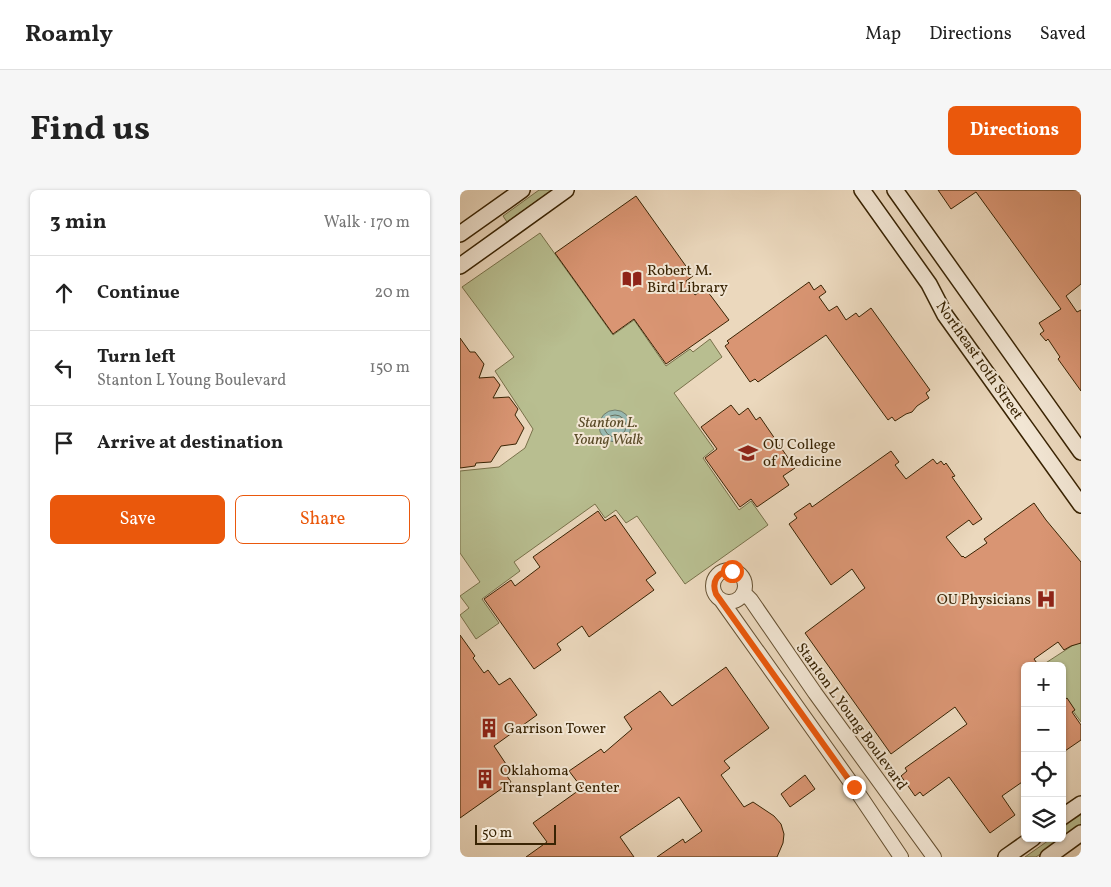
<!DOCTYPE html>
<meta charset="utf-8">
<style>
body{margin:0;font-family:Vollkorn,serif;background:#f6f6f6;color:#222}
.controls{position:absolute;right:15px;bottom:15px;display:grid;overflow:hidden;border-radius:8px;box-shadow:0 1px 4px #0004}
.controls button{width:45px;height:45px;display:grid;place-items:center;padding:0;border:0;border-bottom:1px solid #e0e0e0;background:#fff;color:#222;font:25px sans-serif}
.scale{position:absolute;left:15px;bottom:12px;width:81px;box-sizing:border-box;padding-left:5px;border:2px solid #392404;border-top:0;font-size:14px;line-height:18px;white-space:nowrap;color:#392404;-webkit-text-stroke:4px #f2e6d4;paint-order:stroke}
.stop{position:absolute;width:15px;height:15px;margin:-11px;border:4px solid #ea580c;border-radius:50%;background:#fff}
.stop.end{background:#ea580c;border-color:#fff;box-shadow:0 1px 5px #0008}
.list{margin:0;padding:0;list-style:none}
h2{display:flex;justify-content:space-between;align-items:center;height:65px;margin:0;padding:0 20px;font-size:21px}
h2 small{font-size:16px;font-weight:400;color:#767676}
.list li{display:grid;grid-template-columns:32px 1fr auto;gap:15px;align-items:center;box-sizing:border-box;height:75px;padding:0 20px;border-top:1px solid #e0e0e0}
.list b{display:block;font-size:19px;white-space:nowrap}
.list p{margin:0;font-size:16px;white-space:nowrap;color:#767676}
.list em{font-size:16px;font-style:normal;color:#767676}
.actions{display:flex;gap:10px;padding:15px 20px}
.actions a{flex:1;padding:11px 0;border:1px solid #ea580c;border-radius:8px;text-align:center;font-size:18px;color:#ea580c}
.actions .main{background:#ea580c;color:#fff}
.icon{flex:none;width:28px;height:28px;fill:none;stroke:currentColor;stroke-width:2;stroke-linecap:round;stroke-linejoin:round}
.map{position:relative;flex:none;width:621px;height:667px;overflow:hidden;border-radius:8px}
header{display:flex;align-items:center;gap:30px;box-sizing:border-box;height:70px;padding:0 25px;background:#fff;border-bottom:1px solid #e0e0e0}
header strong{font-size:24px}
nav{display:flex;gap:28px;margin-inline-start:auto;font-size:18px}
.intro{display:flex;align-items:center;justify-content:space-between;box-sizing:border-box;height:120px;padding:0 30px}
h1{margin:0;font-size:35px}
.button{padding:12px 22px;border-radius:8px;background:#ea580c;color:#fff;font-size:18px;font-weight:700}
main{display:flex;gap:30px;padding:0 30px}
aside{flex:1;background:#fff;border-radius:8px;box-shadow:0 1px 4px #0004}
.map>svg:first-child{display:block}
.green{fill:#b8be90;stroke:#78714a}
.water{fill:#98b9b2;stroke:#727d6c}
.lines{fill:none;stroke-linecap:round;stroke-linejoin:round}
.shore{stroke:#686e5b;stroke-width:1}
.building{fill:#d99573;stroke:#392404}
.tertiary-casing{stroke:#665132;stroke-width:16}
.secondary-casing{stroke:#392404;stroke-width:18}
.tertiary{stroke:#f2e6d4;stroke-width:14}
.secondary{stroke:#f2e6d4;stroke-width:15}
.route{stroke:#ea580c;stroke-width:6}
.labels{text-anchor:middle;stroke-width:4;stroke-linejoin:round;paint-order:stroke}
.poi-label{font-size:15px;fill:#392404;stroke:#f2e6d4;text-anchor:start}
.street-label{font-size:15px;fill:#392404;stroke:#f2e6d4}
.park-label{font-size:15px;font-style:italic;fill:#594a27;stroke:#f2e6d4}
</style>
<header>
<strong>Roamly</strong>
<nav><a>Map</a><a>Directions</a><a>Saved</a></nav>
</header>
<div class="intro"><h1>Find us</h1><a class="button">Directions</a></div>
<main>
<aside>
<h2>3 min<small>Walk · 170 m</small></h2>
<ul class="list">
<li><svg class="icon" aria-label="ahead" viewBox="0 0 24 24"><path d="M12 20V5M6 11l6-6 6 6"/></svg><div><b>Continue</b></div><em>20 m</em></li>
<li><svg class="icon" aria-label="left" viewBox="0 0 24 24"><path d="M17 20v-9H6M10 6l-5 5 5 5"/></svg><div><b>Turn left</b><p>Stanton L Young Boulevard</p></div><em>150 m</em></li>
<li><svg class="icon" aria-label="arrive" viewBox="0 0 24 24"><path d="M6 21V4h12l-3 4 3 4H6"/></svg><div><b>Arrive at destination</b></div></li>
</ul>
<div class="actions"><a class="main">Save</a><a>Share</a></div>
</aside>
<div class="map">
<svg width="621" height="667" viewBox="0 0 621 667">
<rect width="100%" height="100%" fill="#ebd8bd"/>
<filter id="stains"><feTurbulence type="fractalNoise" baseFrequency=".004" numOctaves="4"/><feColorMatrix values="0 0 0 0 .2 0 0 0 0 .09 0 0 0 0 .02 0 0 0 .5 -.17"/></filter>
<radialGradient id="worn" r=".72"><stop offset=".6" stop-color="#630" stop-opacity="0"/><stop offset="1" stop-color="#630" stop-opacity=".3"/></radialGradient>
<!-- green -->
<path class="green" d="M79 0H92L47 32 43 26Z
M80 43 153 145 174 130 206 176 230 159 233 162 250 149 262 167 214 203 254 259 243 268 279 320 291 311 308 335 225 394 177 326 166 333 156 320 145 328 135 314 54 372 60 381 22 409 39 433 16 449 0 425 9 418 0 406 20 392 0 363V281L39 277 65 258 73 239 35 181 54 167 2 97Z
M621 450V532L602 506V476H581Z
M621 621V636L576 667H565L592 648H602V639Z"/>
<!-- water -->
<path class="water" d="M139 236a16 16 0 1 1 32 0a16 16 0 1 1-32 0Z"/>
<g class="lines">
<!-- shore -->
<path class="shore" d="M144 236a11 11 0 1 1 22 0a11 11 0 1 1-22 0Z"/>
</g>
<!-- building -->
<path class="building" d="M478 0H621V94L606 106 617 122 621 120V201L598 169 600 167 588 149 586 151 580 144 584 141 579 133 601 119 516 2 491 19Z
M176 6 233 86 226 91 235 105 245 98 269 130 206 174 174 129 153 144 95 63Z
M349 92 354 100 361 95 366 102 359 107 369 121 377 116 386 130 396 123 399 127 411 118 470 200 466 203 469 208 457 216 452 222 446 224 435 231 432 227 428 230 366 145 298 192 295 189 290 192 265 156 269 153 267 151Z
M0 148 10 162H15L24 174 19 188 34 187 40 195 33 208 49 207 58 219 55 225 64 238 56 254 41 256 31 272 16 273 15 276 0 278Z
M271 215 279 225 288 218 296 230 300 227 335 278 323 286 329 295 297 317 291 309 280 317 245 268 257 259 241 237Z
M431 261 439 272 435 275 446 289 473 269 477 274 481 271 484 275 486 273 495 286 492 287 522 329 513 335 509 330 486 347 502 367 503 366 505 368 527 353 524 349 574 313 586 330 621 372V453L611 456 604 460 598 452 574 469 579 476H565V590L542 606 555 625 530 643 489 587 463 606 460 602 455 606 441 586 447 581 445 578 507 534 495 517 431 564 345 443 405 398 392 379 371 395 329 334 337 328 334 324 350 313 352 317Z
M138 321 145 331 155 325 196 383 186 390 194 400 129 447 122 436 97 454 101 460 74 479 24 409 51 390 55 396 80 377 73 367Z
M0 445 15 466 13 468 24 483 28 480 39 495 50 488 77 525 34 556 52 583 47 586 51 592 0 628Z
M266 477 309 538 264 571 270 578 261 585 284 617 293 612 314 626 321 634 324 644 323 653 317 667H197L223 649 225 653 242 641 219 607 160 647 174 667H66L87 652 73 633 122 598 109 581 141 559 144 563 172 539 164 527 200 501 212 516Z
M607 508 615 520 612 522 621 535V550L602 563V509L603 511Z
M345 585 355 599 330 617 321 604Z"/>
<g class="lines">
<defs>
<path id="tertiary" d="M253 396a16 16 0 1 1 32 0a16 16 0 1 1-32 0Z
M284 403 291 410 355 503 474 667
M261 410 394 597 441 667"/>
<path id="secondary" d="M402 0 469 94 485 125 621 315
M435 0 621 262
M0 44 62 0
M0 76 106 0
M602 627 621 614
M546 667 573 648
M588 667 621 643"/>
</defs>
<!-- tertiary casing -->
<use href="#tertiary" class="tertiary-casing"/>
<!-- secondary casing -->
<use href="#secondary" class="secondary-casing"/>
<!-- tertiary -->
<use href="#tertiary" class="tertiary"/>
<!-- secondary -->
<use href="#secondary" class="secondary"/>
</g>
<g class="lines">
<!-- route -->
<path class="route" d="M272 381C258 381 251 391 256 404L394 597"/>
</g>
<!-- icons -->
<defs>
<symbol id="library-bare" viewBox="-9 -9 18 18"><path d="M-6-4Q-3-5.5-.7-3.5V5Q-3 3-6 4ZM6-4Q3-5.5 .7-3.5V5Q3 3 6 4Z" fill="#8f2418" stroke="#f2e6d4" stroke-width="2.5" paint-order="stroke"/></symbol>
<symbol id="university-bare" viewBox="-9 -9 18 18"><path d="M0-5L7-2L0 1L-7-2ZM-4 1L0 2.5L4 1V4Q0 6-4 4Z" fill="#8f2418" stroke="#f2e6d4" stroke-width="2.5" paint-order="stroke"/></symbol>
<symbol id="hospital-bare" viewBox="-9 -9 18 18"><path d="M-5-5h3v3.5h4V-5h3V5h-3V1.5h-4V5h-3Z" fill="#8f2418" stroke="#f2e6d4" stroke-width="2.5" paint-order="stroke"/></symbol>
<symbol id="building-bare" viewBox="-9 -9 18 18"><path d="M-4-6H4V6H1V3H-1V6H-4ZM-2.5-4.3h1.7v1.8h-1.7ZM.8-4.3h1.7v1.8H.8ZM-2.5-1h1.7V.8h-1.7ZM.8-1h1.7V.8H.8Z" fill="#8f2418" stroke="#f2e6d4" stroke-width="2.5" paint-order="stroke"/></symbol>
</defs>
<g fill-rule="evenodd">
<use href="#library-bare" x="158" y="75" width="28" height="28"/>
<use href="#university-bare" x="274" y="249" width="28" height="28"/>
<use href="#hospital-bare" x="572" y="395" width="28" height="28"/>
<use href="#building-bare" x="15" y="524" width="28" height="28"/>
<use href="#building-bare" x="11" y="575" width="28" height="28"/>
</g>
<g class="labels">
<!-- poi labels -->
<g class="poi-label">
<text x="187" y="85">Robert M.<tspan x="187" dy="17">Bird Library</tspan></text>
<text x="303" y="259">OU College<tspan x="303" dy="17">of Medicine</tspan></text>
<text x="571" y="414" text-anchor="end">OU Physicians</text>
<text x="44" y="543">Garrison Tower</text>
<text x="40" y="585">Oklahoma<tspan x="40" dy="17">Transplant Center</tspan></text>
</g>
<!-- street labels -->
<g class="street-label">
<text transform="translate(520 170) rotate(55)" y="5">Northeast 10th Street</text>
<text transform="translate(392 526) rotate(54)" y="5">Stanton L Young Boulevard</text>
</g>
<!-- park labels -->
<g class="park-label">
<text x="148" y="237">Stanton L.<tspan x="148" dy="17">Young Walk</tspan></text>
</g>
</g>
<rect width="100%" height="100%" filter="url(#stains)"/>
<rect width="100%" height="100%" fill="url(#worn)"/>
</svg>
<div class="controls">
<button>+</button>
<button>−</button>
<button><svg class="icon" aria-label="locate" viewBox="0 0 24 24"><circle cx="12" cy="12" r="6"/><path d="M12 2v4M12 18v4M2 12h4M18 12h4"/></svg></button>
<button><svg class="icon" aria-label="layers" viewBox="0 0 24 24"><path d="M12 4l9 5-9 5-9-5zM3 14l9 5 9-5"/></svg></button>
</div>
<div class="scale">50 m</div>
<div class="stop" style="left:272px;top:381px"></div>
<div class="stop end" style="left:394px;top:597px"></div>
</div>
</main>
